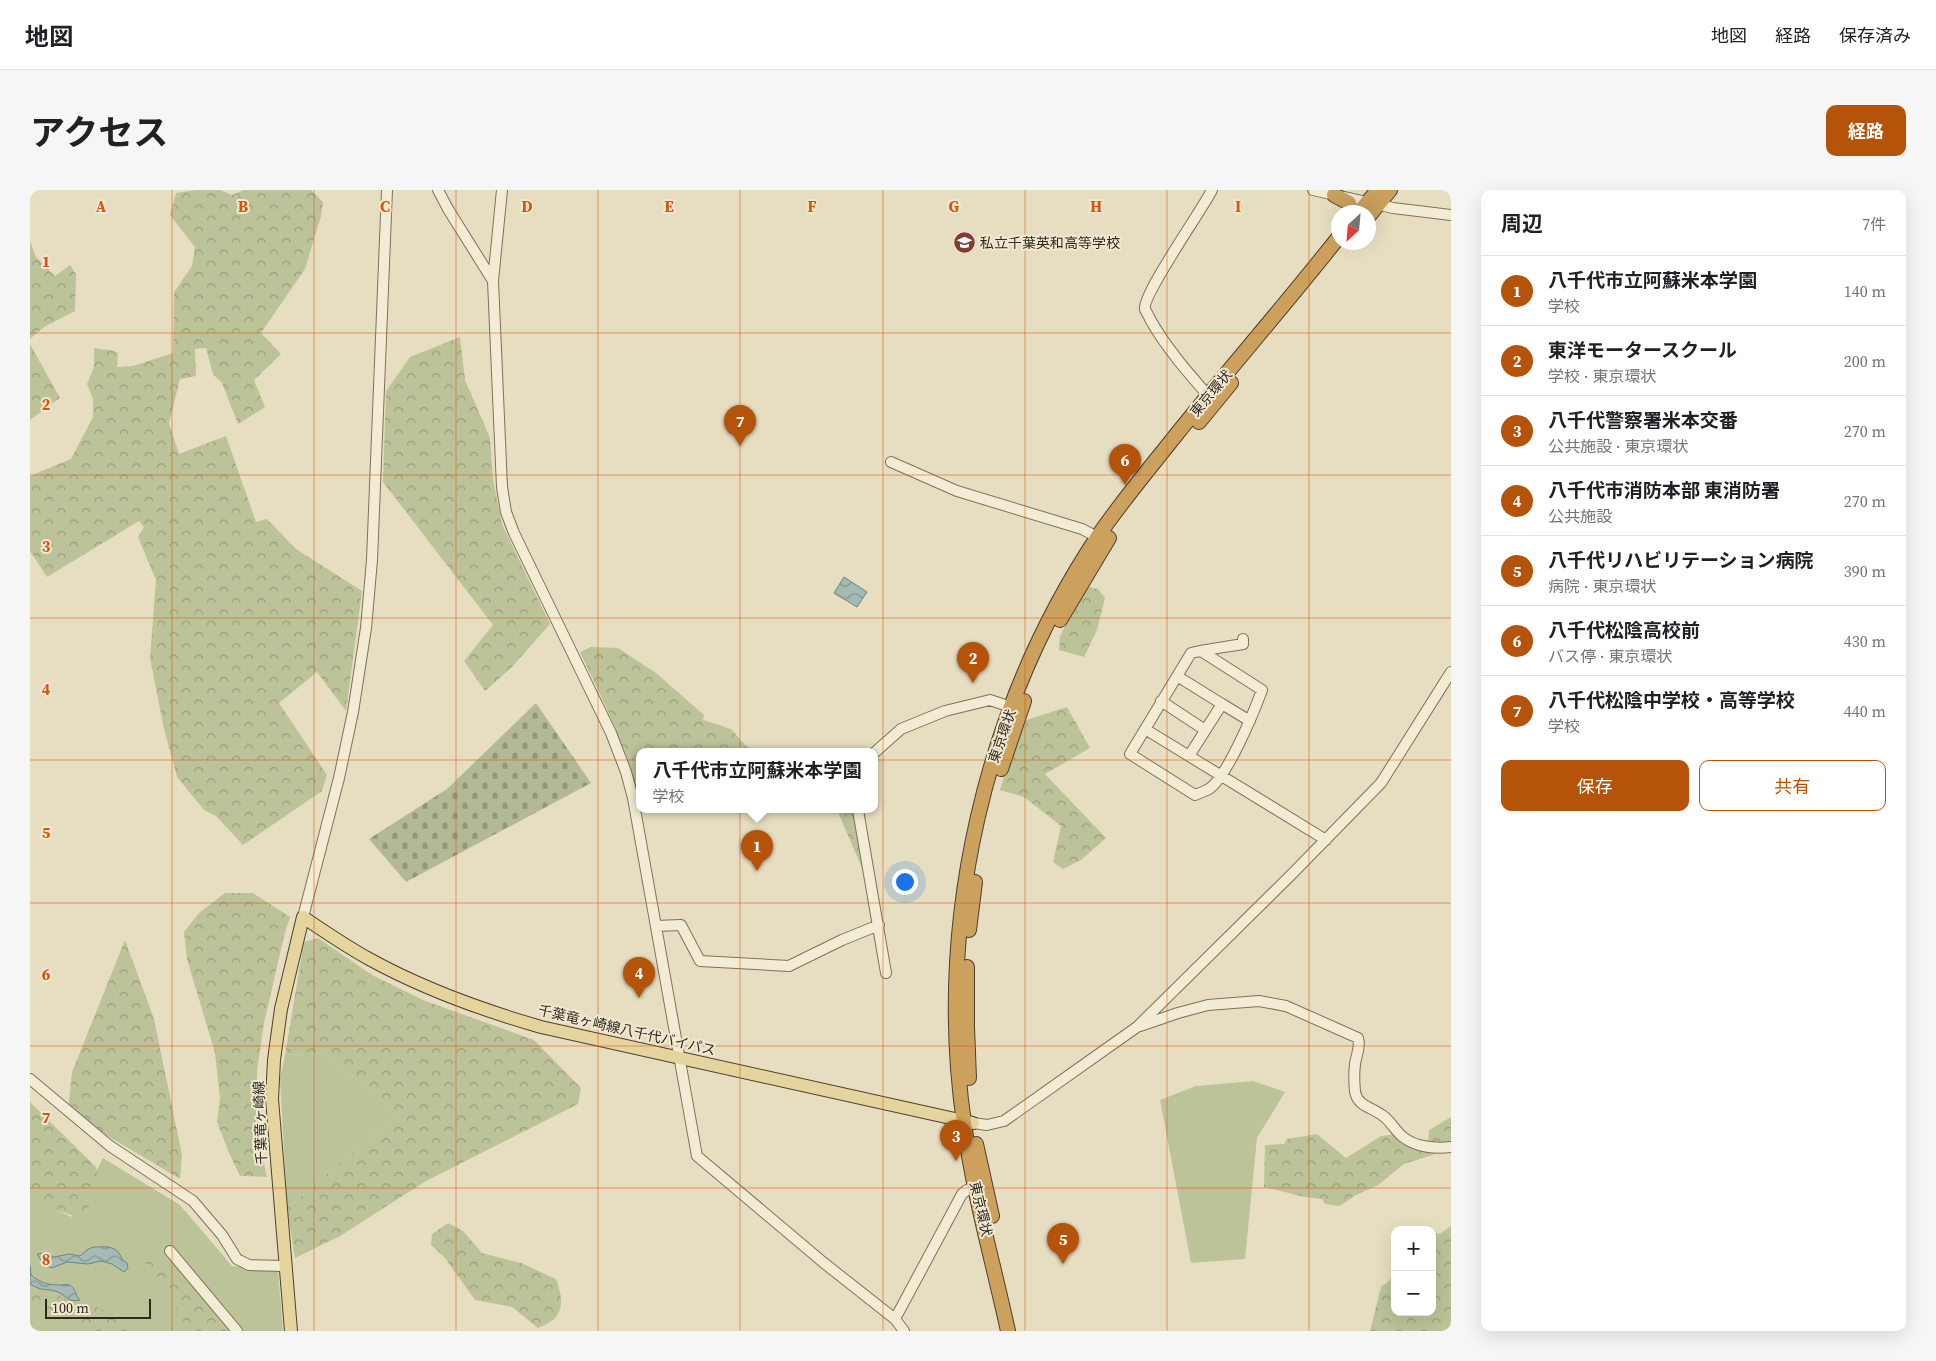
<!DOCTYPE html>
<html lang="ja">
<meta charset="utf-8">
<style>
body{margin:0;font-family:"Source Serif 4","Noto Sans JP",serif;background:#f6f6f6;color:#202124}
.controls{position:absolute;right:15px;bottom:15px;display:grid;overflow:hidden;border-radius:10px;box-shadow:0 5px 20px #0002}
.controls button{width:45px;height:45px;display:grid;place-items:center;padding:0;border:0;border-bottom:1px solid #e0e0e0;background:#fff;color:#202124;font:25px sans-serif}
.compass{position:absolute;left:1301px;top:15px;width:45px;height:45px;border-radius:50%;background:#fff;box-shadow:0 5px 20px #0002;rotate:206deg}
.scale{position:absolute;left:15px;bottom:12px;width:106px;box-sizing:border-box;padding-left:5px;border:2px solid #30281e;border-top:0;font-size:14px;line-height:18px;white-space:nowrap;color:#30281e;-webkit-text-stroke:4px #f0e8d1;paint-order:stroke}
.you{position:absolute;left:874px;top:691px;width:18px;height:18px;margin:-12px;border:4px solid #fff;border-radius:50%;background:#1a73e8;box-shadow:0 0 0 8px #1a73e833}
.badge{display:grid;place-items:center;width:32px;height:32px;border-radius:50%;background:#b45309;color:#fff;font-size:16px;font-weight:700}
.pin{position:absolute;translate:-50% -41px;filter:drop-shadow(0 1px 2px #0008)}
.pin::after{content:'';position:absolute;top:26px;width:18px;height:15px;background:inherit;clip-path:polygon(0 0,100% 0,50% 100%)}
.popup{position:absolute;left:606px;top:558px;width:242px;height:65px;box-sizing:border-box;display:grid;place-content:center;border-radius:10px;background:#fff;filter:drop-shadow(0 1px 4px #0005);font-size:16px;white-space:nowrap;color:#757577}
.popup b{font-size:19px;color:#202124}
.popup::after{content:'';position:absolute;left:50%;top:100%;margin-left:-10px;border:10px solid transparent;border-top-color:#fff}
.list{margin:0;padding:0;list-style:none}
h2{display:flex;justify-content:space-between;align-items:center;height:65px;margin:0;padding:0 20px;font-size:21px}
h2 small{font-size:16px;font-weight:400;color:#757577}
.list li{display:grid;grid-template-columns:32px 1fr auto;gap:15px;align-items:center;box-sizing:border-box;height:70px;padding:0 20px;border-top:1px solid #e0e0e0}
.list b{display:block;font-size:19px;white-space:nowrap}
.list p{margin:0;font-size:16px;white-space:nowrap;color:#757577}
.list em{font-size:16px;font-style:normal;color:#757577}
.actions{display:flex;gap:10px;padding:15px 20px}
.actions a{flex:1;padding:11px 0;border:1px solid #b45309;border-radius:10px;text-align:center;font-size:18px;color:#b45309}
.actions .main{background:#b45309;color:#fff}
.map{position:relative;flex:none;width:1421px;height:1141px;overflow:hidden;border-radius:10px}
header{display:flex;align-items:center;gap:30px;box-sizing:border-box;height:70px;padding:0 25px;background:#fff;border-bottom:1px solid #e0e0e0}
header strong{font-size:24px}
nav{display:flex;gap:28px;margin-inline-start:auto;font-size:18px}
.intro{display:flex;align-items:center;justify-content:space-between;box-sizing:border-box;height:120px;padding:0 30px}
h1{margin:0;font-size:35px}
.button{padding:12px 22px;border-radius:10px;background:#b45309;color:#fff;font-size:18px;font-weight:700}
main{display:flex;gap:30px;padding:0 30px}
aside{flex:1;background:#fff;border-radius:10px;box-shadow:0 5px 20px #0002}
.map>svg:first-child{display:block}
.grass{fill:#bcc398}
.forest{fill:url(#forest-crowns)}
.cemetery{fill:url(#cemetery-stones)}
.water{fill:url(#water-waves);stroke:#6c8782}
.lines{fill:none;stroke-linecap:round;stroke-linejoin:round}
.minor-casing{stroke:#7f705c;stroke-width:12}
.major-casing{stroke:#4d3f2f;stroke-width:14}
.highway-casing{stroke:#4d3f2f;stroke-width:16}
.minor{stroke:#f3ecd4;stroke-width:10}
.major{stroke:#e6d49e;stroke-width:12}
.highway{stroke:#cca15d;stroke-width:14}
.grid{fill:none;stroke:#d6540e;stroke-width:1;stroke-opacity:0.55}
.labels{text-anchor:middle;stroke-width:4;stroke-linejoin:round;paint-order:stroke}
.poi-label{font-size:14px;fill:#30281e;stroke:#f0e8d1;text-anchor:start}
.street-label{font-size:14px;fill:#30281e;stroke:#f0e8d1}
.grid-label{font-size:16px;text-anchor:middle;font-weight:bold;fill:#d6540e;stroke:#f0e8d1;stroke-width:4;stroke-linejoin:round;paint-order:stroke}
</style>
<header>
<strong>地図</strong>
<nav><a>地図</a><a>経路</a><a>保存済み</a></nav>
</header>
<div class="intro"><h1>アクセス</h1><a class="button">経路</a></div>
<main>
<div class="map">
<svg width="1421" height="1141" viewBox="0 0 1421 1141">
<defs>
<pattern id="forest-crowns" width="20" height="18" patternUnits="userSpaceOnUse" patternTransform="scale(1.25)"><rect width="20" height="18" fill="#bcc398"/><path d="M2 6a3 3 0 1 1 6 0M12 15a3 3 0 1 1 6 0" fill="none" stroke="#999e7b"/></pattern>
<pattern id="cemetery-stones" width="16" height="16" patternUnits="userSpaceOnUse" patternTransform="scale(1.25)"><rect width="16" height="16" fill="#b3b996"/><path d="M2 7V4a2 2 0 0 1 4 0v3zM10 15v-3a2 2 0 0 1 4 0v3z" fill="#92967a"/></pattern>
<pattern id="water-waves" width="16" height="10" patternUnits="userSpaceOnUse" patternTransform="scale(1.25)"><rect width="16" height="10" fill="#a4bab5"/><path d="M0 5q4-4 8 0t8 0" fill="none" stroke="#869793"/></pattern>
</defs>
<rect width="100%" height="100%" fill="#e7dec2"/>
<!-- grass -->
<path class="grass" d="M295 863 368 924 257 1018 250 889 255 865Z
M1223 891 1255 902 1227 948 1215 1069 1161 1073 1130 910 1166 896Z
M73 968 150 1015 202 1076 248 1080 253 1141H0V1008L42 1027Z"/>
<!-- forest -->
<path class="forest" d="M166 0H190L202 5 214 0H281L293 12 291 26 275 79 231 143 251 164 224 190 235 217 208 234 192 193 183 184 176 158 165 159 166 186 150 189 139 233 149 264 196 246 226 332 237 329 266 359 332 401 316 521 287 482 249 513 297 585 292 601 213 655 186 626 174 620 147 587 134 539 120 468 126 390 108 347 114 337 109 331 17 387 0 361V286L41 269 63 227V209L57 194 64 177V158C74 161 78 158 88 163L87 177 103 176 143 163 144 102 162 76 165 57 140 25 146 3Z
M0 51 6 67 25 86 40 75 46 84 45 121 14 137 0 149Z
M430 147 435 190 460 248 463 289 472 334 520 434 482 477 455 501 434 471 463 435 353 292 356 201 380 167Z
M0 154 30 208 0 230Z
M1056 396 1068 399 1075 408 1067 440 1054 467 1029 460 1030 446Z
M561 457 588 458 626 483 674 525 673 530 701 539 716 556 724 559 728 562H610L609 612C598 558 573 511 550 462Z
M1037 517 1060 558 1015 584 1076 648 1051 670 1033 679 1023 672 1031 636 994 607 970 600 986 545 993 531Z
M807 620H825L835 685Z
M195 703H223L260 727 254 746 234 833 227 881 226 941 237 987 210 986 199 963 187 932 190 908 185 863 157 769 154 742 169 723Z
M288 748 342 785 393 810 504 850 551 898 548 914 396 991 310 1046 265 1068 257 1018 368 924 295 863 255 865 274 752Z
M95 750 124 829 152 965 150 989 38 922 42 882Z
M0 912 66 977 69 995 53 1029 0 1011Z
M1421 927V959L1374 974 1348 995 1324 1006 1310 1016 1295 1014 1292 1009 1275 1007 1234 997 1235 955 1254 954 1257 949 1287 944 1316 968 1351 946 1367 944 1372 949 1398 952 1399 940Z
M418 1033 433 1041 452 1063 491 1073 526 1089C535 1113 534 1129 508 1138L482 1117 445 1110 415 1068 401 1055 402 1044Z
M1421 1036V1141H1340L1351 1097 1359 1091 1365 1079V1122H1402V1046L1405 1043 1410 1044Z
M120 1061 128 1067 142 1083 164 1100 202 1141H149L155 1135 136 1098 112 1069Z
M0 1098 15 1104H27L39 1112 59 1113 95 1131 113 1136 116 1141H62L50 1132 0 1114Z"/>
<!-- cemetery -->
<path class="cemetery" d="M506 513 561 593 376 692 339 649 417 599Z"/>
<!-- water -->
<path class="water" d="M814 387 837 402 827 417 804 403Z
M64 1057C72 1057 83 1055 89 1063 92 1068 91 1069 97 1073L98 1078 94 1082 82 1074 71 1071 58 1074 37 1072 22 1078 14 1075 7 1064 14 1063 24 1067 39 1064 50 1066 58 1059Z
M0 1076 1 1085C11 1093 18 1095 31 1095 32 1095 38 1094 39 1095 46 1097 45 1106 50 1110 38 1113 37 1106 28 1102 18 1098 12 1102 0 1094Z"/>
<g class="lines">
<defs>
<path id="minor" d="M408 0 418 19 463 91
M472 0 463 91 472 297 476 322 484 343 581 543 596 582 603 608 667 966 794 1073 865 1129 874 1141
M1182 0C1172 20 1112 105 1115 119 1116 122 1119 126 1120 129 1136 158 1160 185 1182 210
M1283 0 1363 18 1421 25
M861 272 927 301 1052 339 1073 350
M1171 461 1232 500C1224 522 1197 587 1179 599 1175 601 1170 603 1165 605L1100 564 1161 463C1178 459 1196 457 1213 454V449
M1147 486 1192 514
M1131 511 1175 540
M1115 539 1296 650
M844 563 871 539 915 521 960 510 981 517
M1159 566 1192 514 1220 531
M828 620 856 783
M273 727 309 588 323 522 336 438 342 370 357 0
M626 736 651 735 670 771 759 776 812 750 849 735
M1110 836 1148 823 1178 815 1229 811 1256 816 1328 848C1331 858 1326 865 1325 874 1324 883 1324 892 1325 901 1327 916 1341 917 1352 925 1361 931 1365 941 1373 947 1385 957 1406 959 1421 957
M0 889 80 956 163 1011 192 1045 207 1069 219 1075 254 1076
M943 933 957 935 974 931 1107 837 1261 685 1351 593 1421 482
M140 1061 207 1141
M865 1129 932 1004 937 1000 945 998"/>
<path id="major" d="M261 1141 242 909 244 870 251 819 273 727C295 742 317 757 341 770 394 799 452 820 511 837L943 933"/>
<path id="highway" d="M1304 5 1319 13 1322 22
M1329 22 1348 0
M1338 27 1360 0
M1169 232 1201 193
M1030 430 1079 348
M971 579 994 511
M939 740 945 692
M937 777V837L939 888
M946 954 962 1026
M978 1141C963 1072 943 1003 934 933 905 731 955 516 1068 346 1092 311 1119 279 1146 245 1199 179 1255 115 1308 48"/>
</defs>
<!-- minor casing -->
<use href="#minor" class="minor-casing"/>
<!-- major casing -->
<use href="#major" class="major-casing"/>
<!-- highway casing -->
<use href="#highway" class="highway-casing"/>
<!-- minor -->
<use href="#minor" class="minor"/>
<!-- major -->
<use href="#major" class="major"/>
<!-- highway -->
<use href="#highway" class="highway"/>
</g>
<!-- grid -->
<path class="grid" d="M142 0V1141M284 0V1141M426 0V1141M568 0V1141M710 0V1141M853 0V1141M995 0V1141M1137 0V1141M1279 0V1141M0 143H1421M0 285H1421M0 428H1421M0 570H1421M0 713H1421M0 856H1421M0 998H1421"/>
<!-- icons -->
<defs>
<symbol id="school-disc" viewBox="-11 -11 22 22"><circle r="9.5" fill="#863834" stroke="#f0e8d1"/><path d="M0-5L7-2L0 1L-7-2ZM-4 1L0 2.5L4 1V4Q0 6-4 4Z" fill="#fff"/></symbol>
</defs>
<g fill-rule="evenodd">
<use href="#school-disc" x="922" y="40" width="25" height="25"/>
</g>
<g class="labels">
<!-- poi labels -->
<g class="poi-label">
<text x="950" y="58">私立千葉英和高等学校</text>
</g>
<!-- street labels -->
<g class="street-label">
<text transform="translate(1181 203) rotate(-50)" y="5">東京環状</text>
<text transform="translate(972 546) rotate(-71)" y="5">東京環状</text>
<text transform="translate(597 840) rotate(13)" y="5">千葉竜ヶ崎線八千代バイパス</text>
<text transform="translate(230 933) rotate(-92)" y="5">千葉竜ヶ崎線</text>
<text transform="translate(951 1019) rotate(77)" y="5">東京環状</text>
</g>
</g>
<g class="grid-label">
<text x="71" y="22">A</text>
<text x="213" y="22">B</text>
<text x="355" y="22">C</text>
<text x="497" y="22">D</text>
<text x="639" y="22">E</text>
<text x="782" y="22">F</text>
<text x="924" y="22">G</text>
<text x="1066" y="22">H</text>
<text x="1208" y="22">I</text>
<text x="16" y="77">1</text>
<text x="16" y="220">2</text>
<text x="16" y="362">3</text>
<text x="16" y="505">4</text>
<text x="16" y="648">5</text>
<text x="16" y="790">6</text>
<text x="16" y="933">7</text>
<text x="16" y="1075">8</text>
</g>
</svg>
<div class="controls">
<button>+</button>
<button>−</button>
</div>
<svg class="compass" viewBox="-18 -18 36 36"><path d="M0-13l5 13h-10z" fill="#e53935"/><path d="M0 13l5-13h-10z" fill="#757577"/></svg>
<div class="scale">100 m</div>
<div class="you"></div>
<div class="pin badge" style="left:727px;top:681px">1</div>
<div class="popup"><b>八千代市立阿蘇米本学園</b>学校</div>
<div class="pin badge" style="left:943px;top:493px">2</div>
<div class="pin badge" style="left:926px;top:971px">3</div>
<div class="pin badge" style="left:609px;top:808px">4</div>
<div class="pin badge" style="left:1033px;top:1074px">5</div>
<div class="pin badge" style="left:1095px;top:295px">6</div>
<div class="pin badge" style="left:710px;top:256px">7</div>
</div>
<aside>
<h2>周辺<small>7件</small></h2>
<ul class="list">
<li><span class="badge">1</span><div><b>八千代市立阿蘇米本学園</b><p>学校</p></div><em>140 m</em></li>
<li><span class="badge">2</span><div><b>東洋モータースクール</b><p>学校 · 東京環状</p></div><em>200 m</em></li>
<li><span class="badge">3</span><div><b>八千代警察署米本交番</b><p>公共施設 · 東京環状</p></div><em>270 m</em></li>
<li><span class="badge">4</span><div><b>八千代市消防本部 東消防署</b><p>公共施設</p></div><em>270 m</em></li>
<li><span class="badge">5</span><div><b>八千代リハビリテーション病院</b><p>病院 · 東京環状</p></div><em>390 m</em></li>
<li><span class="badge">6</span><div><b>八千代松陰高校前</b><p>バス停 · 東京環状</p></div><em>430 m</em></li>
<li><span class="badge">7</span><div><b>八千代松陰中学校・高等学校</b><p>学校</p></div><em>440 m</em></li>
</ul>
<div class="actions"><a class="main">保存</a><a>共有</a></div>
</aside>
</main>
